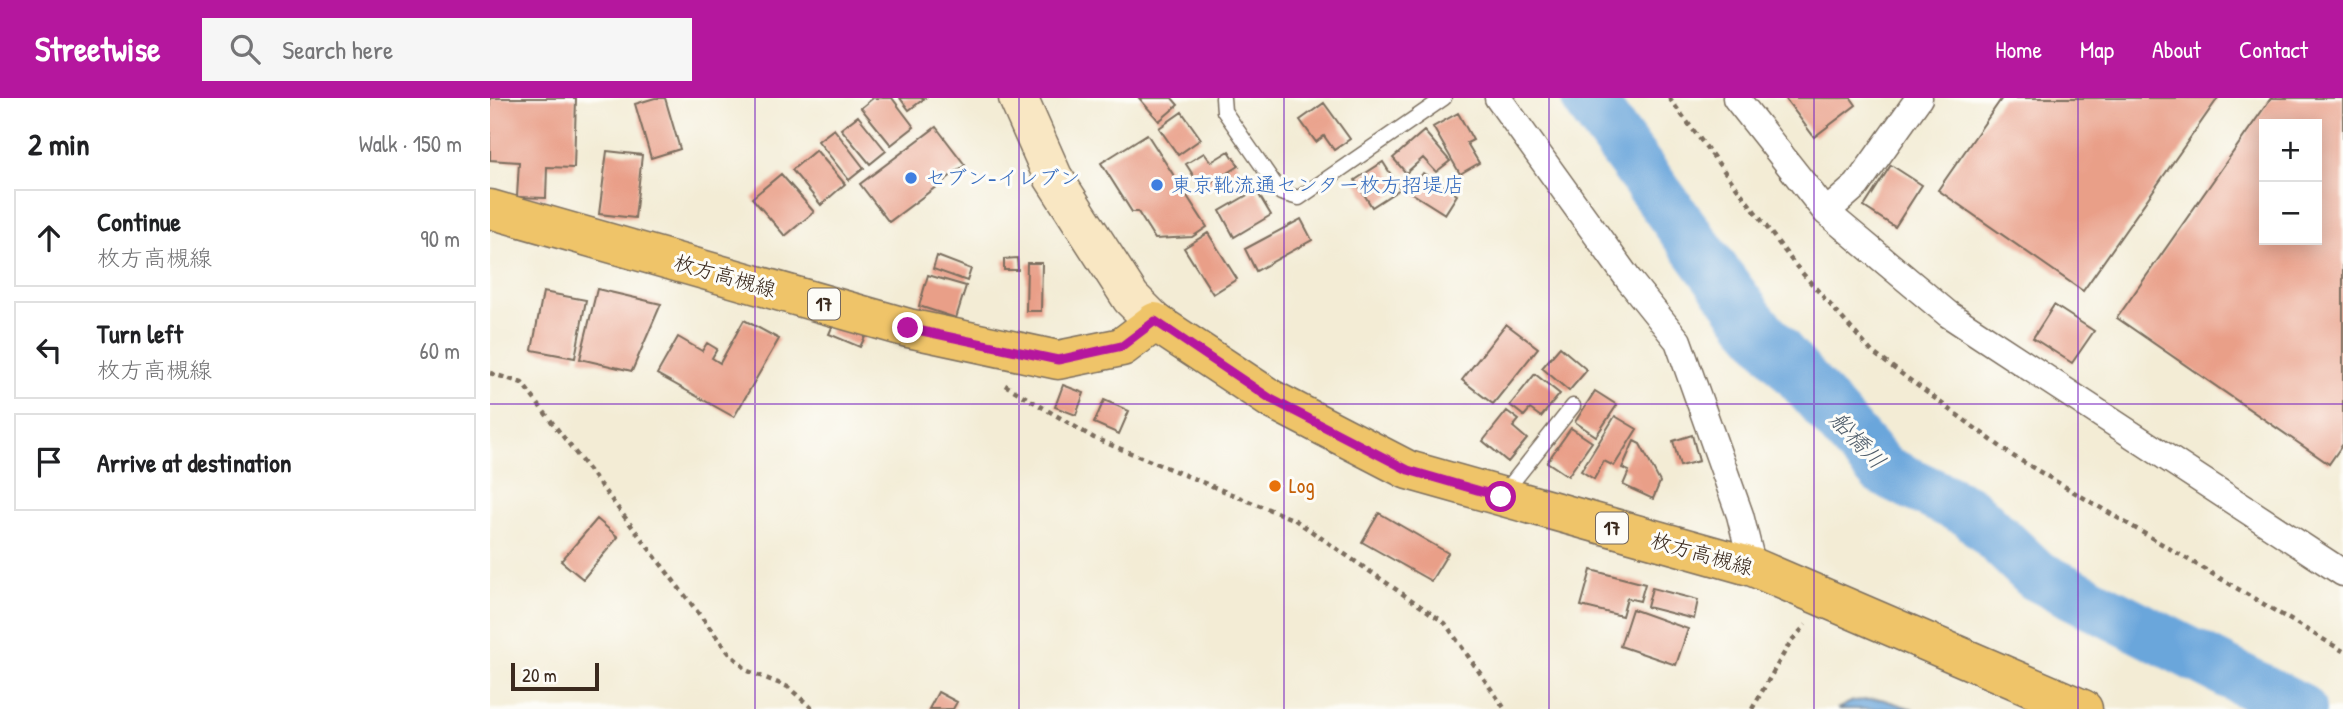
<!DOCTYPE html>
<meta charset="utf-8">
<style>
body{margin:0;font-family:"Patrick Hand","Klee One",sans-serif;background:#f6f6f6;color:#202124}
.controls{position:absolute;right:21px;top:21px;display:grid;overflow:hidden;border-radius:0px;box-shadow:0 4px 18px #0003}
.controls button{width:63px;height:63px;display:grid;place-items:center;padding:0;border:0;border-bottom:2px solid #e0e0e0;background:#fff;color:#202124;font:35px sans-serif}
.scale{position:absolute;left:21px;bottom:18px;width:88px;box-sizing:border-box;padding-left:7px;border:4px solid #3b2a1e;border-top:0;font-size:19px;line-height:24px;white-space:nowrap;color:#3b2a1e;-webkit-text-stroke:5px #fdfcf7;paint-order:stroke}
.stop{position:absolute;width:21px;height:21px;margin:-16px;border:5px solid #b5179e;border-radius:50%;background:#fff}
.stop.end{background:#b5179e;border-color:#fff;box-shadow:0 2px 7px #0008}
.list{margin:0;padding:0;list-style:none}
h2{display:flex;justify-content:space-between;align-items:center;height:91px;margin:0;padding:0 28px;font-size:30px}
h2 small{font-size:23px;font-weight:400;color:#757577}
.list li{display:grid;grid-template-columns:46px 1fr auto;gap:21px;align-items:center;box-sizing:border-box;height:98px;margin:0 14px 14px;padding:0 14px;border:2px solid #e0e0e0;border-radius:0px}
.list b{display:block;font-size:26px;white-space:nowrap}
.list p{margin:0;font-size:23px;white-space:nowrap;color:#757577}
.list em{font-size:23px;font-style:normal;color:#757577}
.icon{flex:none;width:38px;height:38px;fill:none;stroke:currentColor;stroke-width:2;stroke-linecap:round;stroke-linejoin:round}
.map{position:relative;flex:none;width:1853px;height:611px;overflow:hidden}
header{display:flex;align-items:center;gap:42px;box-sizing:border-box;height:98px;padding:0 35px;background:#b5179e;color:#fff}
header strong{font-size:33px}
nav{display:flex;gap:38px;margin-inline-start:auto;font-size:24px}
.search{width:490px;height:63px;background:#f6f6f6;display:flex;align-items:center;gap:18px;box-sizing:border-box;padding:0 24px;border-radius:0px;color:#757577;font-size:26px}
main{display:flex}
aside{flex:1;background:#fff}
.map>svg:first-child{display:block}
.water{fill:#6ba6db;stroke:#53687c;stroke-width:2}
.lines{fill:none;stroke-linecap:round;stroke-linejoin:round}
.river{stroke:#6ba6db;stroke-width:52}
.building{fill:#e99f88;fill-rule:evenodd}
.lane-casing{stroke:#7b6e5e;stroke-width:17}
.street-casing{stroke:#7b6e5e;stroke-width:29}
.secondary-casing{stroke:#7b6e5e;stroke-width:41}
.primary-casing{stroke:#7b6e5e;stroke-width:41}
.path{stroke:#7b6e5e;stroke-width:4.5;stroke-dasharray:5 5;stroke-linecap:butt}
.lane{stroke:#fff;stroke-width:14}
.street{stroke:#fff;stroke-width:26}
.secondary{stroke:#f9e7c3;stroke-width:38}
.primary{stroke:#efc469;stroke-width:38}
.route{stroke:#b5179e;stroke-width:9}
.grid{fill:none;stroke:#7b2cbf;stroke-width:2;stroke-opacity:0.55}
.shop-dot{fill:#3f7fe0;stroke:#fdfcf7;stroke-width:2.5}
.food-dot{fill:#e8710a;stroke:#fdfcf7;stroke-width:2.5}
.labels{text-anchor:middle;stroke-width:6;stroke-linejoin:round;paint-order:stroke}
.shield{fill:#fdfcf7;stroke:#75695f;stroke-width:2}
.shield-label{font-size:19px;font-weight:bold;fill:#3b2a1e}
.shop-label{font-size:21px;fill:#366cbe;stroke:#fdfcf7;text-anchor:start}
.street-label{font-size:21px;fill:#3b2a1e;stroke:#fdfcf7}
.food-label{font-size:21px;fill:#c56008;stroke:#fdfcf7;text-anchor:start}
.water-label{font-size:23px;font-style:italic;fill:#4e5c6a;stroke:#fdfcf7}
</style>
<header>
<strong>Streetwise</strong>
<div class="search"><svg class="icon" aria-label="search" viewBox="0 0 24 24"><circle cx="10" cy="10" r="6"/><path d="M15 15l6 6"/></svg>Search here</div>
<nav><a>Home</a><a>Map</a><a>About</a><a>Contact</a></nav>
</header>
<main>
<aside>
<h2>2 min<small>Walk · 150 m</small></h2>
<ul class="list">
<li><svg class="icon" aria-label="ahead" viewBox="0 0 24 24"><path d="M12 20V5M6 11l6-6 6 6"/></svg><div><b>Continue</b><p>枚方高槻線</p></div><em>90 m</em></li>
<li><svg class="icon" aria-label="left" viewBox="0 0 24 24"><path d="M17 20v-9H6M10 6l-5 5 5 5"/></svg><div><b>Turn left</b><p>枚方高槻線</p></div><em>60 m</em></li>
<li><svg class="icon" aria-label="arrive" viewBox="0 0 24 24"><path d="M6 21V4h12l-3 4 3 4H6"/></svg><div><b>Arrive at destination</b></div></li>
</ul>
</aside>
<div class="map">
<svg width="1853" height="611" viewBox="0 0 1853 611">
<rect width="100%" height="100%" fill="#fdfcf7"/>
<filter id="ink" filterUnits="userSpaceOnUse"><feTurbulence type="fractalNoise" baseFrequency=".0143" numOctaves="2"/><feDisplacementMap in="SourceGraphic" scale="14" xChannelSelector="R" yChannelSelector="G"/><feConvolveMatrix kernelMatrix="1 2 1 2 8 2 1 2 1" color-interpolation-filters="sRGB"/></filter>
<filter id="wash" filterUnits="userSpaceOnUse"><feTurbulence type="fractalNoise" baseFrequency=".00686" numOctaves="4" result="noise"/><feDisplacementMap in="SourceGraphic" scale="28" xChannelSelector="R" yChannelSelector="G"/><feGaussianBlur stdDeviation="1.57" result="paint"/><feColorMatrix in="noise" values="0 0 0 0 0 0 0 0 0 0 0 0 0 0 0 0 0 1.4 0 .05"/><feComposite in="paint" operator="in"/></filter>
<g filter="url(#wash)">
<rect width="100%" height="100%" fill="#f3ecd5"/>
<!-- water -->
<path class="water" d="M1391 601 1423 611H1347L1363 603Z"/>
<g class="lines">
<!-- river -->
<path class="river" d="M1097 0 1260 222 1392 372 1480 414 1546 477 1810 611"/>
</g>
<g id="blocks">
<!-- building -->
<path class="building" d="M0 0H86L84 70 57 69 56 100 27 99 29 64 0 62Z
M165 0H175L190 51 161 60 145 6Z
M383 0H402L424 29 401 47 371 10Z
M410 0H435L419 12Z
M649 0H682L688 7 669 23Z
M1295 0H1361L1366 7 1324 39Z
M1512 0H1728L1593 193 1448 92Z
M1781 0H1853V346L1839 366 1627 220ZM1774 26H1827V142H1774Z
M834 5 860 41 844 52 834 38 826 44 810 22Z
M692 14 711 41 688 57 669 30Z
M968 15 983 42 977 45 989 65 970 76 943 29Z
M368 18 396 53 380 66 351 31Z
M446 29 475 67 399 124 370 86Z
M344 31 374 70 359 82 328 43Z
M934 33 960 63 946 74 933 60 916 75 903 60Z
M657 36 717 129 702 139 665 141 648 114H642L611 65Z
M326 52 355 86 331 107 302 72Z
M117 53 152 57 145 120 109 116Z
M739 53 749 68 712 91 696 66 714 55 721 64Z
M893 64 910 91 882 109 865 82Z
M1401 67 1432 87 1405 129 1374 109Z
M933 75 967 97 955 116 920 94Z
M291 76 324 114 295 138 262 100Z
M766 92 781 117 744 139 730 113Z
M811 121 822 142 766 173 755 151Z
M718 135 747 181 723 196 694 150Z
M447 158 481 171 477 183 443 171Z
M527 160 528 172H514V161Z
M537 165H552L551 213H536Z
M438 177 476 188 466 220 429 208Z
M107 191 171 206 142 273 90 261Z
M53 194 96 202 85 260 42 252Z
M1564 207 1604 233 1582 265 1543 240Z
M346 220 378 233 370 249 339 236Z
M254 222 289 241 244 319 167 276 188 239 212 253 217 245 227 251 222 260 230 265Z
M1016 226 1048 250 1003 306 972 282Z
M1070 249 1097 272 1079 293 1052 270Z
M1045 276 1070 296 1051 319 1040 311 1034 318 1020 307Z
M573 287 594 295 586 317 565 309Z
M1105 293 1127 307 1106 338 1085 324Z
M614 302 639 313 629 336 604 325Z
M1017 313 1029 322 1023 329 1037 341 1018 364 993 343Z
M1125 318 1147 331 1124 368 1114 363 1104 381 1091 373Z
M1081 330 1102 344 1078 378 1057 364Z
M1202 337 1209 363 1190 368 1183 343Z
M1144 343 1150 346 1170 384 1163 401 1133 387 1139 373 1132 370Z
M889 415 958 455 941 483 872 444Z
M107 421 128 439 93 481 71 463Z
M1101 472 1155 486 1150 503 1137 500 1132 518 1091 508Z
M1162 490 1208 502 1204 521 1157 509Z
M1142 511 1198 531 1186 567 1130 548Z
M448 594 467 604 463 611H439Z"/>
</g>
</g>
<g filter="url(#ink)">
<use href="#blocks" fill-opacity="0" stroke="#7b6e5e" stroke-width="2"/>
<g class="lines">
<defs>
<path id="lane" d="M733 0 734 13 791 95 809 100 954 0
M1014 395 1083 308"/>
<path id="street" d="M1008 0 1139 182 1188 243 1250 417 1263 469
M1246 0 1336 114 1458 216 1853 475
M1336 114 1367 87 1429 0"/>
<path id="secondary" d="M528 0 563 79 641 200 665 224"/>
<path id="primary" d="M0 111 418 230 568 262 632 249 665 224 781 301 918 372 1263 469 1593 611"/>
</defs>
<!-- lane casing -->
<use href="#lane" class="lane-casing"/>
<!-- street casing -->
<use href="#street" class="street-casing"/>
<!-- secondary casing -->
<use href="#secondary" class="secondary-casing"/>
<!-- primary casing -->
<use href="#primary" class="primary-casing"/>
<!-- path -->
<path class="path" d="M1179 0 1306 168 1382 254 1523 358 1853 553
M0 275 32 285 239 555 258 573 298 589 323 611
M515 287 604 340 805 422 955 525 1015 611
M1262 611 1301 543 1316 527"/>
<!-- lane -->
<use href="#lane" class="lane"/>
<!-- street -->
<use href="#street" class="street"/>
<!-- secondary -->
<use href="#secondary" class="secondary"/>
<!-- primary -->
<use href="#primary" class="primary"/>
</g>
</g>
<g class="lines" filter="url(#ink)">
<!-- route -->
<path class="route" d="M418 230 568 262 632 248 665 223 781 301 918 372 1011 399"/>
</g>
<!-- grid -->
<path class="grid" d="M265 0V611M529 0V611M794 0V611M1059 0V611M1324 0V611M1588 0V611M0 306H1853"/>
<!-- markers -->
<g class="shop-dot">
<circle cx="421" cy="80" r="7"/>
<circle cx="667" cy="87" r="7"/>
</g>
<circle class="food-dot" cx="785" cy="388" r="7"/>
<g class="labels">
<!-- shield labels -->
<g class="shield">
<rect x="318" y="190.5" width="32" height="31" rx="5"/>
<rect x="1106" y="414.5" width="32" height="31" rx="5"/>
</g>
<g class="shield-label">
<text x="334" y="213">17</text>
<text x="1122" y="437">17</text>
</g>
<!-- shop labels -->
<g class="shop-label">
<text x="435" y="87">セブン-イレブン</text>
<text x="681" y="94">東京靴流通センター枚方招堤店</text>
</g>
<!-- street labels -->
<g class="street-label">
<text transform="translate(235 178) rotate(16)" y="7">枚方高槻線</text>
<text transform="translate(1212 456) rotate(16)" y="7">枚方高槻線</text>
</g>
<!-- food labels -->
<g class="food-label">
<text x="799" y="395">Log</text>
</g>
<!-- water labels -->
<g class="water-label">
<text transform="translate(1368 342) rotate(47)" y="8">船橋川</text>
</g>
</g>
</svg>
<div class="controls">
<button>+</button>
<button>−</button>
</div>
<div class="scale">20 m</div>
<div class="stop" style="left:1011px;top:399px"></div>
<div class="stop end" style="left:418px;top:230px"></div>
</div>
</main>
